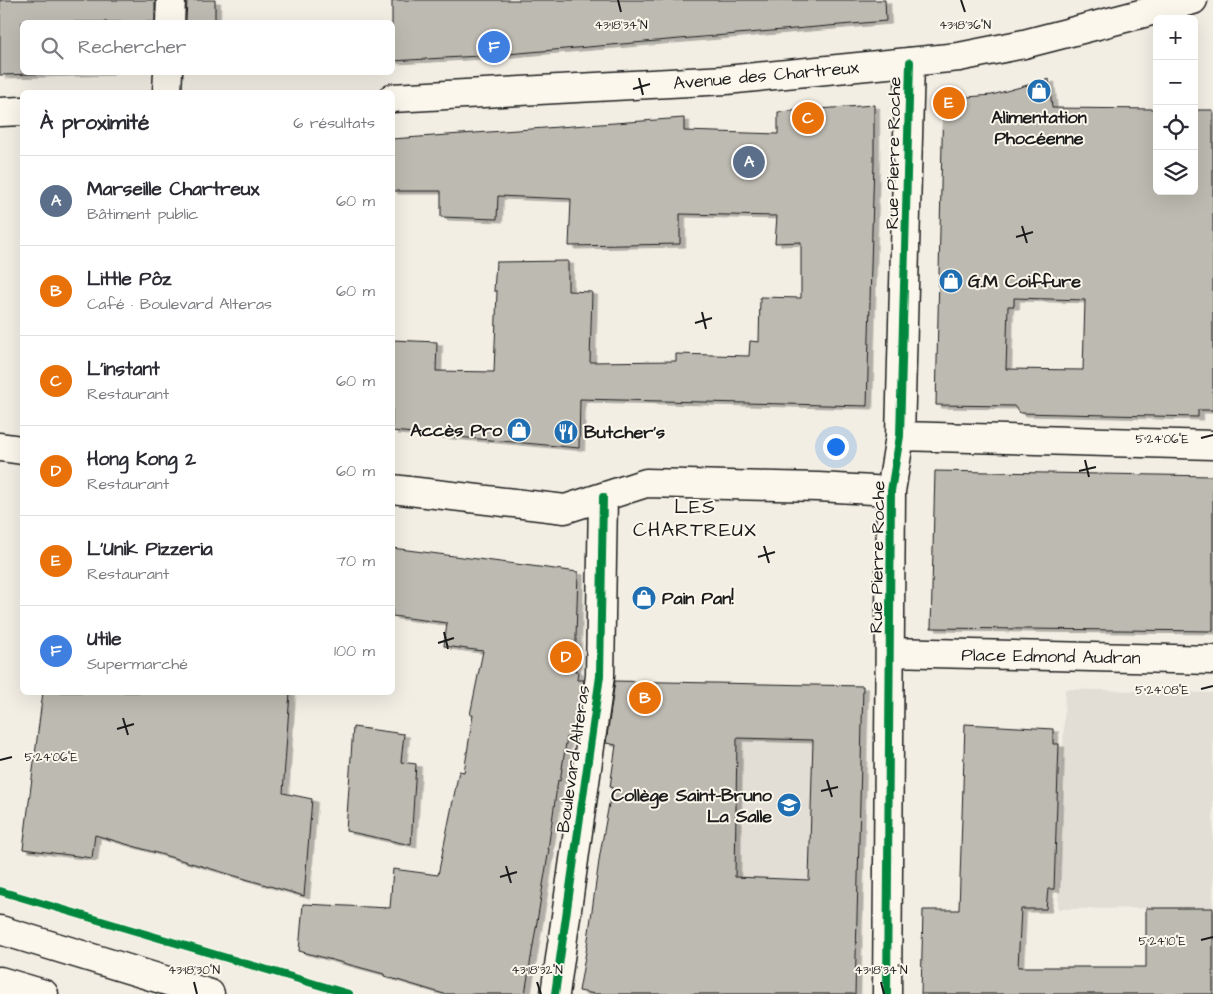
<!DOCTYPE html>
<html lang="fr">
<meta charset="utf-8">
<style>
body{margin:0;font-family:"Architects Daughter",sans-serif;background:#f7f7f7;color:#2b2b33}
.controls{position:absolute;right:15px;top:15px;display:grid;overflow:hidden;border-radius:8px;box-shadow:0 5px 20px #0002}
.controls button{width:45px;height:45px;display:grid;place-items:center;padding:0;border:0;border-bottom:1px solid #e1e1e2;background:#fff;color:#2b2b33;font:25px sans-serif}
.you{position:absolute;left:835px;top:446px;width:18px;height:18px;margin:-12px;border:4px solid #fff;border-radius:50%;background:#1a73e8;box-shadow:0 0 0 8px #1a73e833}
.badge{display:grid;place-items:center;width:32px;height:32px;border-radius:50%;background:#1f6fb2;color:#fff;font-size:16px;font-weight:700}
.pin{position:absolute;translate:-50% -50%;border:2px solid #fff;box-shadow:0 1px 5px #0006}
.list{margin:0;padding:0;list-style:none}
h2{display:flex;justify-content:space-between;align-items:center;height:65px;margin:0;padding:0 20px;font-size:21px}
h2 small{font-size:16px;font-weight:400;color:#7c7c81}
.list li{display:grid;grid-template-columns:32px 1fr auto;gap:15px;align-items:center;box-sizing:border-box;height:90px;padding:0 20px;border-top:1px solid #e1e1e2}
.list b{display:block;font-size:19px;white-space:nowrap}
.list p{margin:0;font-size:16px;white-space:nowrap;color:#7c7c81}
.list em{font-size:16px;font-style:normal;color:#7c7c81}
.icon{flex:none;width:28px;height:28px;fill:none;stroke:currentColor;stroke-width:2;stroke-linecap:round;stroke-linejoin:round}
.map{position:relative;flex:none;width:1213px;height:994px;overflow:hidden}
.search{position:absolute;background:#fff;box-shadow:0 5px 20px #0002;left:20px;top:20px;width:375px;height:55px;display:flex;align-items:center;gap:12px;box-sizing:border-box;padding:0 18px;border-radius:8px;color:#7c7c81;font-size:19px}
.panel{position:absolute;background:#fff;box-shadow:0 5px 20px #0002;left:20px;top:90px;width:375px;height:605px;border-radius:8px}
.map>svg:first-child{display:block}
.built{fill:#e2ded5}
.building{fill:#bdbab1;stroke:#1c1c1c;fill-rule:evenodd;filter:url(#shadow)}
.lines{fill:none;stroke-linecap:round;stroke-linejoin:round}
.minor-casing{stroke:#1c1c1c;stroke-width:31}
.tertiary-casing{stroke:#1c1c1c;stroke-width:31}
.secondary-casing{stroke:#1c1c1c;stroke-width:31}
.minor{stroke:#fbf7ec;stroke-width:28}
.tertiary{stroke:#fbf7ec;stroke-width:28}
.secondary{stroke:#fbf7ec;stroke-width:28}
.cycleway-casing{stroke:#fbf7ec;stroke-width:11}
.cycleway{stroke:#00873e;stroke-width:8}
.ticks{fill:none;stroke:#1c1c1c;stroke-width:2}
.labels{text-anchor:middle;stroke-width:4;stroke-linejoin:round;paint-order:stroke}
.street-label{font-size:18px;fill:#1c1c1c;stroke:#fbf7ec}
.poi-label{font-size:18px;font-weight:bold;fill:#1c1c1c;stroke:#fbf7ec;text-anchor:start}
.quarter-label{font-size:20px;letter-spacing:1px;fill:#1c1c1c;stroke:#fbf7ec}
.ticks-label{font-size:12px;text-anchor:middle;fill:#1c1c1c;stroke:#fbf7ec;stroke-width:4;stroke-linejoin:round;paint-order:stroke}
</style>
<div class="map">
<svg width="1213" height="994" viewBox="0 0 1213 994">
<defs>
<filter id="shadow"><feDropShadow dx="5.5" dy="3" stdDeviation="0" flood-color="#0004"/></filter>
</defs>
<rect width="100%" height="100%" fill="#f2eee4"/>
<filter id="ink" filterUnits="userSpaceOnUse"><feTurbulence type="fractalNoise" baseFrequency=".02" numOctaves="2"/><feDisplacementMap in="SourceGraphic" scale="10" xChannelSelector="R" yChannelSelector="G"/><feConvolveMatrix kernelMatrix="1 2 1 2 8 2 1 2 1" color-interpolation-filters="sRGB"/></filter>
<g filter="url(#ink)">
<!-- built -->
<path class="built" d="M720 683 863 687 855 994H713Z
M1065 689 1213 693V976L1174 908 1058 909Z"/>
<!-- building -->
<path class="building" d="M0 0H155V22H22V72H108L0 75Z
M187 0H215V22H186Z
M392 0H885L886 21 496 55 392 61Z
M1049 79 1052 108 1157 109V191H1194V110H1213V410H1198V417L1020 413 1014 406 936 405 943 99 992 95ZM1014 298 1085 300 1083 370 1006 369 1008 306H1014Z
M874 105V161L867 406 580 399 579 448 392 431V340L437 342 436 371 494 372 497 291H494L496 262 568 261V291L592 292 590 362 676 361V354L749 356 750 341 759 342 760 297 801 298V242L775 243 777 216 680 214V244L569 246 571 199 498 196 497 219 441 217V191H392V139L684 118V131L778 134V112Z
M935 471 1213 476V631L931 628Z
M392 548 578 572 575 671H578L577 680H584L575 738 567 737 560 781 558 780 548 849H549L525 994H444L384 976V974L299 951 303 904 390 908 393 869 438 875 459 771 464 772 473 715H470L483 651 444 646 447 623 392 616Z
M615 681 863 686 855 994H595L579 991 587 946 600 854 612 787H610L616 745 606 743ZM737 738 813 740 809 880 735 877Z
M43 692H290L283 793 312 799 304 896 95 835 92 858 23 849Z
M965 724 1053 729V744H1059L1054 889H1048L1046 909H1021L1018 967H1146V908H1213V994H921L923 910H959Z
M353 727 404 734 401 762 416 764 411 845 346 831Z"/>
<g class="lines">
<defs>
<path id="minor" d="M170 22 171 0
M167 92 168 72
M900 436 1213 445
M0 447 22 450
M392 489 565 509 646 483 818 487 891 491
M890 652 1213 660
M555 994 600 676 603 497
M887 994 891 491 900 436 910 62"/>
<path id="tertiary" d="M392 98 726 80 959 57 1024 44 1125 18 1193 0
M0 112 22 111"/>
<path id="secondary" d="M0 930 210 994
M0 981 44 994"/>
</defs>
<!-- minor casing -->
<use href="#minor" class="minor-casing"/>
<!-- tertiary casing -->
<use href="#tertiary" class="tertiary-casing"/>
<!-- secondary casing -->
<use href="#secondary" class="secondary-casing"/>
<!-- minor -->
<use href="#minor" class="minor"/>
<!-- tertiary -->
<use href="#tertiary" class="tertiary"/>
<!-- secondary -->
<use href="#secondary" class="secondary"/>
<defs>
<path id="cycleway" d="M0 891 349 994
M555 994 600 676 603 497
M887 994 891 491 900 436 910 62"/>
</defs>
<!-- cycleway casing -->
<use href="#cycleway" class="cycleway-casing"/>
<!-- cycleway -->
<use href="#cycleway" class="cycleway"/>
</g>
</g>
<!-- ticks -->
<path class="ticks" d="M618 0 621 12M961 0 965 12M639 78 643 95M633 89 650 84M1022 226 1027 243M1016 237 1033 232M702 312 706 329M695 323 712 318M1201 438 1213 435M1085 460 1089 477M1079 471 1096 467M764 546 769 563M758 557 775 552M444 632 448 649M438 643 454 638M1201 689 1213 686M123 718 128 735M117 729 134 724M0 760 12 757M827 780 832 797M821 791 838 787M506 866 511 883M500 877 517 872M1201 940 1213 937M194 982 197 994M537 982 541 994M881 982 884 994"/>
<!-- icons -->
<defs>
<symbol id="shop-disc" viewBox="-11 -11 22 22"><circle r="9.5" fill="#1f6fb2" stroke="#fbf7ec"/><path d="M-5-2.5h2.3a2.7 3.5 0 0 1 5.4 0H5L5.5 6h-11ZM-1.5-2.5h3a1.5 2.3 0 0 0-3 0Z" fill="#fff"/></symbol>
<symbol id="restaurant-disc" viewBox="-11 -11 22 22"><circle r="9.5" fill="#1f6fb2" stroke="#fbf7ec"/><path d="M-5-6h1v4h1v-4h1v4h1v-4h1v5L-1.5 .5V6h-2V.5L-5-1ZM5-6V6H3V1.5H1.5Q1.5-4 5-6Z" fill="#fff"/></symbol>
<symbol id="school-disc" viewBox="-11 -11 22 22"><circle r="9.5" fill="#1f6fb2" stroke="#fbf7ec"/><path d="M0-5L7-2L0 1L-7-2ZM-4 1L0 2.5L4 1V4Q0 6-4 4Z" fill="#fff"/></symbol>
</defs>
<g fill-rule="evenodd">
<use href="#shop-disc" x="1025" y="77" width="28" height="28"/>
<use href="#shop-disc" x="937" y="267" width="28" height="28"/>
<use href="#shop-disc" x="505" y="416" width="28" height="28"/>
<use href="#restaurant-disc" x="552" y="418" width="28" height="28"/>
<use href="#shop-disc" x="630" y="584" width="28" height="28"/>
<use href="#school-disc" x="775" y="791" width="28" height="28"/>
</g>
<g class="labels">
<!-- street labels -->
<g class="street-label">
<text transform="translate(766 75) rotate(-5)" y="6">Avenue des Chartreux</text>
<text transform="translate(893 153) rotate(-89)" y="6">Rue Pierre Roche</text>
<text transform="translate(877 557) rotate(-89)" y="6">Rue Pierre Roche</text>
<text transform="translate(1051 656) rotate(1)" y="6">Place Edmond Audran</text>
<text transform="translate(573 759) rotate(-82)" y="6">Boulevard Alteras</text>
</g>
<!-- poi labels -->
<g class="poi-label">
<text x="1039" y="123" text-anchor="middle">Alimentation<tspan x="1039" dy="21">Phocéenne</tspan></text>
<text x="968" y="287">G.M Coiffure</text>
<text x="502" y="436" text-anchor="end">Accès Pro</text>
<text x="584" y="438">Butcher's</text>
<text x="662" y="604">Pain Pan!</text>
<text x="772" y="801" text-anchor="end">Collège Saint-Bruno<tspan x="772" dy="21">La Salle</tspan></text>
</g>
<!-- quarter labels -->
<g class="quarter-label">
<text x="695" y="513">LES<tspan x="695" dy="23">CHARTREUX</tspan></text>
</g>
</g>
<g class="ticks-label">
<text x="621" y="29">43°18'34"N</text>
<text x="965" y="29">43°18'36"N</text>
<text x="1162" y="443">5°24'06"E</text>
<text x="1162" y="694">5°24'08"E</text>
<text x="51" y="761">5°24'06"E</text>
<text x="1162" y="945">5°24'10"E</text>
<text x="194" y="974">43°18'30"N</text>
<text x="537" y="974">43°18'32"N</text>
<text x="881" y="974">43°18'34"N</text>
</g>
</svg>
<div class="controls">
<button>+</button>
<button>−</button>
<button><svg class="icon" aria-label="locate" viewBox="0 0 24 24"><circle cx="12" cy="12" r="6"/><path d="M12 2v4M12 18v4M2 12h4M18 12h4"/></svg></button>
<button><svg class="icon" aria-label="layers" viewBox="0 0 24 24"><path d="M12 4l9 5-9 5-9-5zM3 14l9 5 9-5"/></svg></button>
</div>
<div class="you"></div>
<div class="pin badge" style="left:749px;top:162px;background:#5c6f8a">A</div>
<div class="pin badge" style="left:645px;top:698px;background:#e8710a">B</div>
<div class="pin badge" style="left:808px;top:118px;background:#e8710a">C</div>
<div class="pin badge" style="left:566px;top:657px;background:#e8710a">D</div>
<div class="pin badge" style="left:949px;top:103px;background:#e8710a">E</div>
<div class="pin badge" style="left:494px;top:47px;background:#3f7fe0">F</div>
<div class="search"><svg class="icon" aria-label="search" viewBox="0 0 24 24"><circle cx="10" cy="10" r="6"/><path d="M15 15l6 6"/></svg>Rechercher</div>
<section class="panel">
<h2>À proximité<small>6 résultats</small></h2>
<ul class="list">
<li><span class="badge" style="background:#5c6f8a">A</span><div><b>Marseille Chartreux</b><p>Bâtiment public</p></div><em>60 m</em></li>
<li><span class="badge" style="background:#e8710a">B</span><div><b>Little Pôz</b><p>Café · Boulevard Alteras</p></div><em>60 m</em></li>
<li><span class="badge" style="background:#e8710a">C</span><div><b>L'instant</b><p>Restaurant</p></div><em>60 m</em></li>
<li><span class="badge" style="background:#e8710a">D</span><div><b>Hong Kong 2</b><p>Restaurant</p></div><em>60 m</em></li>
<li><span class="badge" style="background:#e8710a">E</span><div><b>L'Unik Pizzeria</b><p>Restaurant</p></div><em>70 m</em></li>
<li><span class="badge" style="background:#3f7fe0">F</span><div><b>Utile</b><p>Supermarché</p></div><em>100 m</em></li>
</ul>
</section>
</div>
